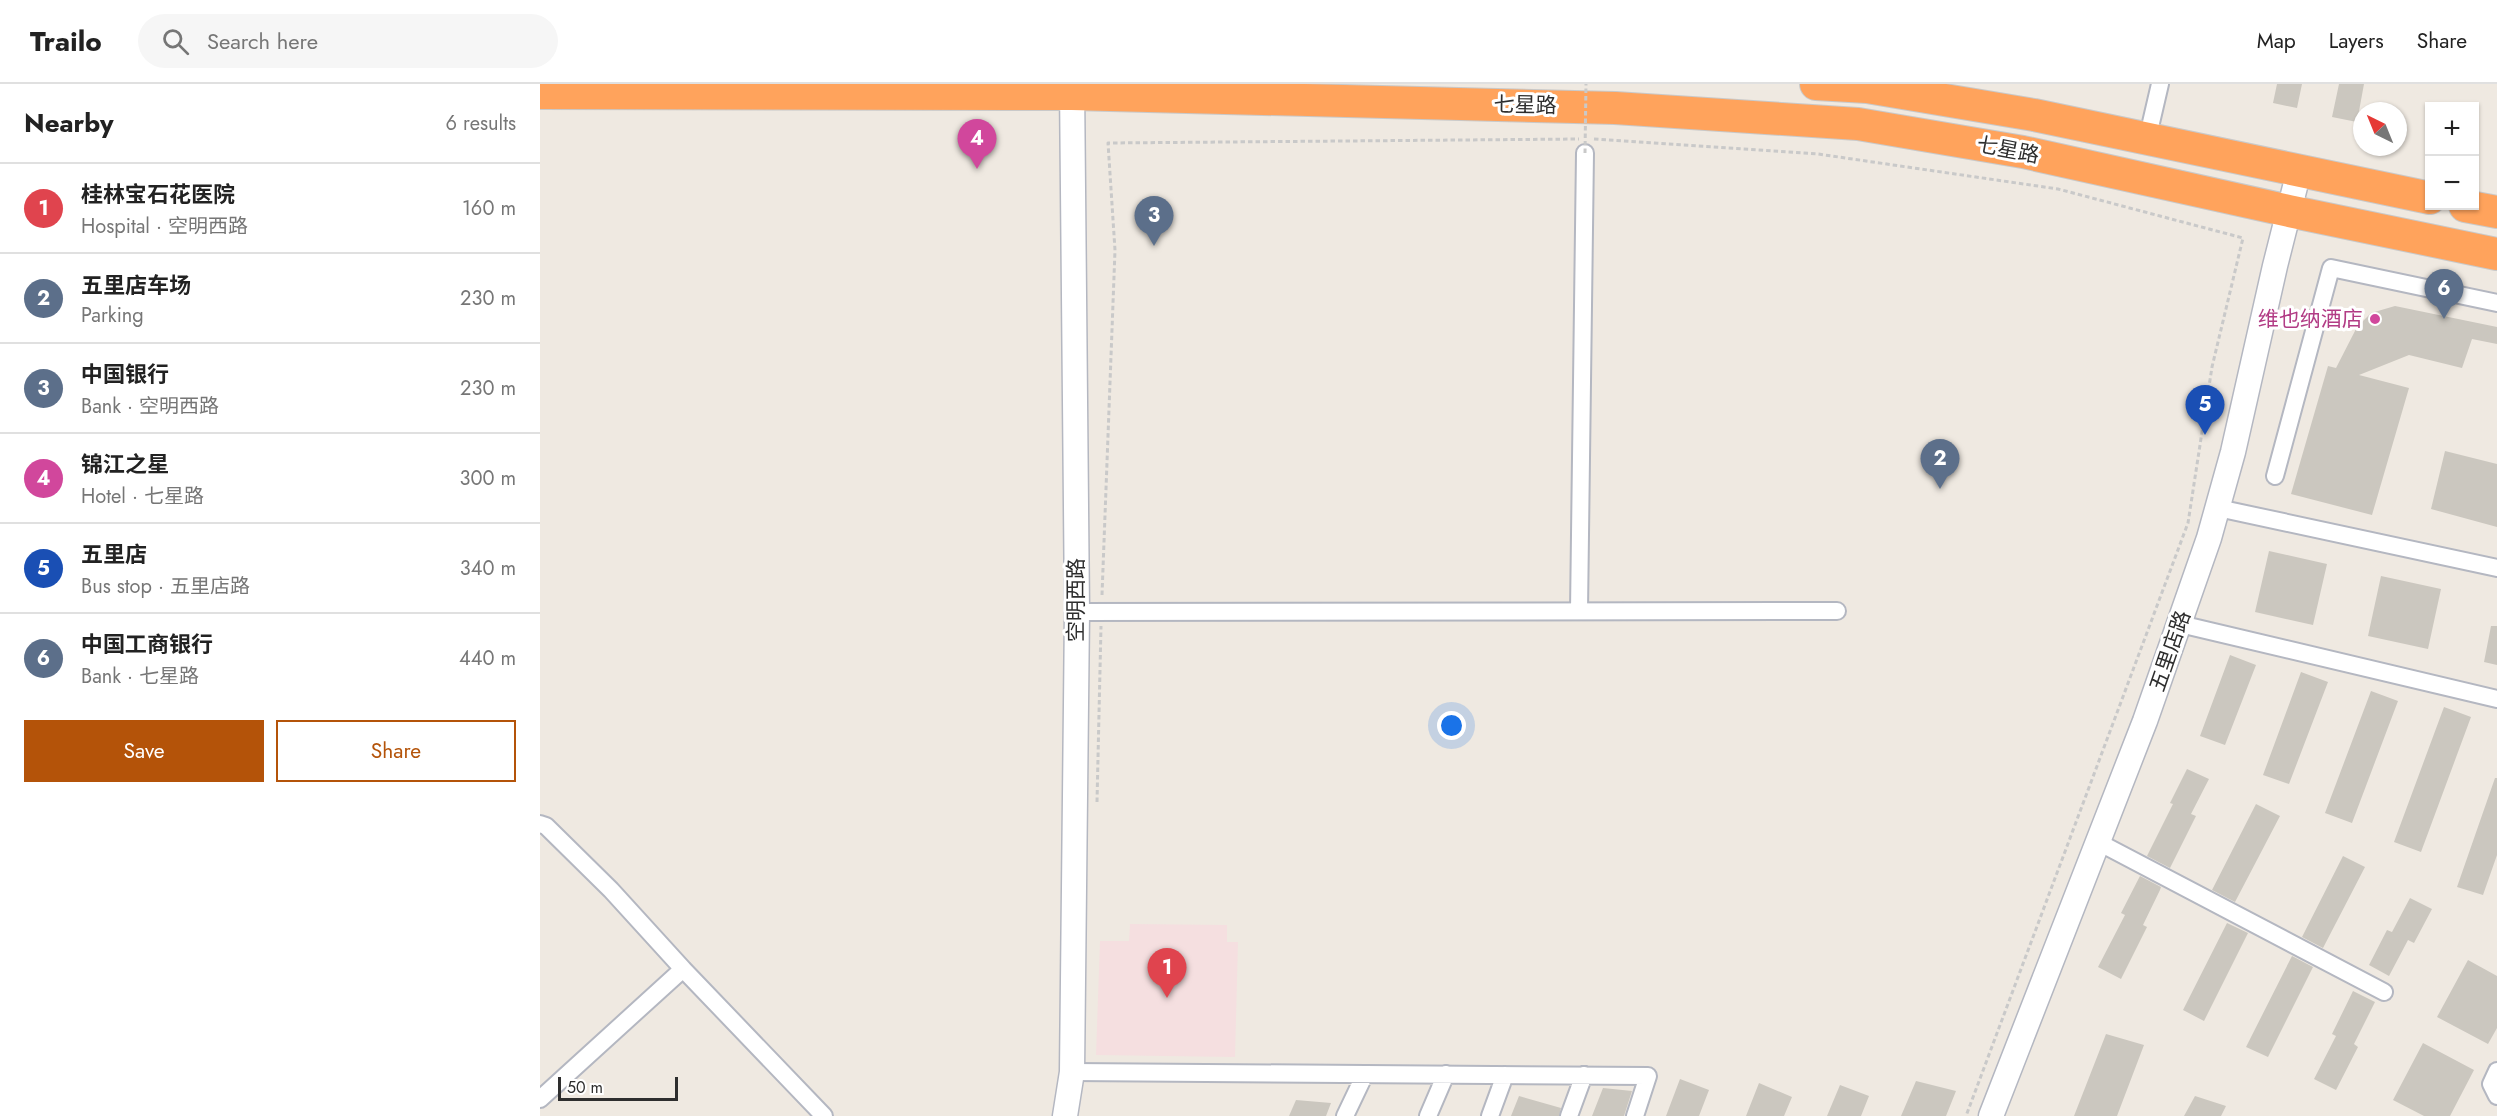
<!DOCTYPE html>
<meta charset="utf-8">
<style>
body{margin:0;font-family:Jost,"Noto Sans SC",sans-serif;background:#f6f6f6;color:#222}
.controls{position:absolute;right:18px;top:18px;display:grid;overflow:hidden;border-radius:0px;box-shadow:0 2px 4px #0004}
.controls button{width:54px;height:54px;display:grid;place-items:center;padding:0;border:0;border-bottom:2px solid #e0e0e0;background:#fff;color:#222;font:30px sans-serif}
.compass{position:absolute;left:1813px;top:18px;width:54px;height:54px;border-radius:50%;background:#fff;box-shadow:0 2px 4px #0004;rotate:317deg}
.scale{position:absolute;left:18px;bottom:15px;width:120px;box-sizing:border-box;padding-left:6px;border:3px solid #2e2e2e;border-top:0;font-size:16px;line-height:21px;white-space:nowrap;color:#2e2e2e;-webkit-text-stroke:4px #fff;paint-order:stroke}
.you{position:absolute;left:912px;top:642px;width:21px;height:21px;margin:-15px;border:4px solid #fff;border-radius:50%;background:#1a73e8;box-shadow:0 0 0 9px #1a73e833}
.badge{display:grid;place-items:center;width:39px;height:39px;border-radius:50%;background:#b45309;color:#fff;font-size:20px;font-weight:700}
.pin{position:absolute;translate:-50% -50px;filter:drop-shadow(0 2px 3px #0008)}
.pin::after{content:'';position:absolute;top:32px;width:21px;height:18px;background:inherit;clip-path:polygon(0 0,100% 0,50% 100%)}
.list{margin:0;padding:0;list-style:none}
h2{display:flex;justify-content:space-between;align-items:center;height:78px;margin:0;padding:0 24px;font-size:26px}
h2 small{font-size:20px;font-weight:400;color:#767676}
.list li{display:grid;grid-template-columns:39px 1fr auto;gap:18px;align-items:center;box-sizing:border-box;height:90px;padding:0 24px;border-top:2px solid #e0e0e0}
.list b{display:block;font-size:22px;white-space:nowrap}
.list p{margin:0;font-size:20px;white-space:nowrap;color:#767676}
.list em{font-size:20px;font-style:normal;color:#767676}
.actions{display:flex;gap:12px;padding:18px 24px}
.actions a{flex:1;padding:14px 0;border:2px solid #b45309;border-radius:0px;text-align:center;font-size:21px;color:#b45309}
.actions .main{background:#b45309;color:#fff}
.icon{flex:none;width:33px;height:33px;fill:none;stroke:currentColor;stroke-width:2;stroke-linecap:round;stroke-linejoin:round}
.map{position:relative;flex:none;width:1957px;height:1032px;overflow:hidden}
header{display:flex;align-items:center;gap:36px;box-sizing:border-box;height:84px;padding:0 30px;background:#fff;border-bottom:2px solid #e0e0e0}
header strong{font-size:28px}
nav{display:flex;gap:33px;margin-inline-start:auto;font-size:21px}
.search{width:420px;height:54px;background:#f6f6f6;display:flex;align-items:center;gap:15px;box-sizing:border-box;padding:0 21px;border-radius:33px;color:#767676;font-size:22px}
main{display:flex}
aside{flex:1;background:#fff}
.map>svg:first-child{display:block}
.medical{fill:#f5dfe0}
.building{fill:#cbc7bf}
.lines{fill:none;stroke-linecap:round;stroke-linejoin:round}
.street-casing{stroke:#b4b7c1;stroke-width:20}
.secondary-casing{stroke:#b4b7c1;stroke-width:27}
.highway-casing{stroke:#c9c9c9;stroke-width:34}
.path{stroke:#c9c9c9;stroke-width:3;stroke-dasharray:4.5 3;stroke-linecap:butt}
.street{stroke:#fff;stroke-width:16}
.secondary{stroke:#fff;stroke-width:24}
.highway{stroke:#ffa35c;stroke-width:32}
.path-bridge{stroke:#c9c9c9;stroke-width:3;stroke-dasharray:4.5 3;stroke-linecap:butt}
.hotel-dot{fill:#d1479c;stroke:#fff;stroke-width:2}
.labels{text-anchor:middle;stroke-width:6;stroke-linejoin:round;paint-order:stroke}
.street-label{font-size:21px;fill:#2e2e2e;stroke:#fff}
.hotel-label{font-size:21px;fill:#b23c85;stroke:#fff;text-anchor:end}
</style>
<header>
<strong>Trailo</strong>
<div class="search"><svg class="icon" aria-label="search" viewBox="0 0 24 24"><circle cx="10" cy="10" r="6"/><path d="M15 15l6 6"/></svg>Search here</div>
<nav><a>Map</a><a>Layers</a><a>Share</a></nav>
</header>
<main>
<aside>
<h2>Nearby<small>6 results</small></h2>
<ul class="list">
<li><span class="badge" style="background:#e0444e">1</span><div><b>桂林宝石花医院</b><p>Hospital · 空明西路</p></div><em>160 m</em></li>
<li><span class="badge" style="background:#5c6f8a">2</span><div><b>五里店车场</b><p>Parking</p></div><em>230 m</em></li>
<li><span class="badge" style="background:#5c6f8a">3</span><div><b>中国银行</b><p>Bank · 空明西路</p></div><em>230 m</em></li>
<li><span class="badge" style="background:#d1479c">4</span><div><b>锦江之星</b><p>Hotel · 七星路</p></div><em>300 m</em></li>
<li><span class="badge" style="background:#1a4fb4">5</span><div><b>五里店</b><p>Bus stop · 五里店路</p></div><em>340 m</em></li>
<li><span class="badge" style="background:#5c6f8a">6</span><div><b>中国工商银行</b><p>Bank · 七星路</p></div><em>440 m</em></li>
</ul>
<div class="actions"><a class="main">Save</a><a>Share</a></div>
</aside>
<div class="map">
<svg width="1957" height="1032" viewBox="0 0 1957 1032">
<rect width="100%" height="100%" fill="#efe9e1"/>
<!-- medical -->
<path class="medical" d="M590 840 687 841V858H698L695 973 556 971 560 857H589Z"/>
<!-- building -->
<path class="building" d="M1737 0H1762L1757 24 1733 19Z
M1799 0H1824L1817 38 1792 33Z
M1855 222 1957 243V260L1932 255 1922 284 1869 271 1819 291 1869 304 1832 431 1751 410 1788 282 1796 284 1817 243 1831 229Z
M1905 367 1957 380V443L1891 425Z
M1729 467 1787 480 1773 541 1715 528Z
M1841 492 1901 505 1888 565 1828 552Z
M1951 542H1957V581L1944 578Z
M1690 571 1716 581 1685 661 1660 652Z
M1761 588 1788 598 1749 700 1723 691Z
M1831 607 1858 617 1812 739 1785 729Z
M1904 623 1931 633 1881 768 1854 758Z
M1647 685 1669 695 1651 730 1656 732 1630 784 1607 772 1633 720 1630 719Z
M1955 694H1957V771L1943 811 1917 803Z
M1716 720 1740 732 1695 818 1672 806Z
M1803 772 1825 783 1783 864 1762 853Z
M1600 792 1621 803 1620 806 1603 841 1607 843 1581 895 1558 883 1585 831 1581 829Z
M1870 814 1892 825 1874 859 1868 856 1849 892 1829 881 1847 846 1852 848Z
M1687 839 1708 849 1664 937 1643 926Z
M1752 872 1773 883 1728 973 1706 963Z
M1928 876 1957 892V944L1948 960 1897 933Z
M1813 907 1835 918 1814 960 1818 963 1796 1006 1774 995 1796 952 1792 950Z
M1566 950 1604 961 1577 1032H1534Z
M1883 959 1934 986 1910 1032H1884L1853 1016Z
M1140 995 1169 1006 1159 1032H1126Z
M1376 997 1416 1007 1406 1032H1361Z
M1219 999 1252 1013 1244 1032H1206Z
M1300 1001 1329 1012 1321 1032H1287Z
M1063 1004 1092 1007 1084 1032H1052Z
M979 1012 1021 1024 1019 1032H971Z
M1655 1012 1686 1022 1681 1032H1644Z
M756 1016 791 1019 786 1032H749Z"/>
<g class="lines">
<defs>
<path id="street" d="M1607 56 1620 0
M1735 392 1791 184 1957 219
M1678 424 1957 484
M1039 527 1045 69
M537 528 1297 527
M1640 540 1957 615
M0 740 6 742 71 806 143 885 284 1032
M1558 758 1844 908
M1957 987 1951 1000 1957 1012
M532 988 1108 992 1095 1032
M0 1015 143 885
M805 1032 825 990
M888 1032 906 990
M950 1032 965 991
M1029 1032 1044 991"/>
<path id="secondary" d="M525 1032 532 988 537 528 532 0
M1451 1032 1605 637 1669 454 1693 368 1735 182 1759 87"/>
<path id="highway" d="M1276 0 1327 3 1494 31 1890 114
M0 9 532 10 1075 24 1318 40 1483 68 1749 127 1957 170
M1925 122 1957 128"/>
</defs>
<!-- street casing -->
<use href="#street" class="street-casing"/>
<!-- secondary casing -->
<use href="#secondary" class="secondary-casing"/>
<!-- highway casing -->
<use href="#highway" class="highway-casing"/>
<!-- path -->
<path class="path" d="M1054 55 1278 70 1518 105 1703 154 1672 283 1648 439 1426 1032
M562 511 575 166 568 59 1039 55
M557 718 561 542"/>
<!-- street -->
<use href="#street" class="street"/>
<!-- secondary -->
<use href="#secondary" class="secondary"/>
<!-- highway -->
<use href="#highway" class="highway"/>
<!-- path-bridge -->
<path class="path-bridge" d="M1045 69 1046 0"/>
</g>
<!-- markers -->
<circle class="hotel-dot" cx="1835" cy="235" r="6"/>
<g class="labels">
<!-- street labels -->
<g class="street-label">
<text transform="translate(985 21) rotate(1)" y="7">七星路</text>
<text transform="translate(1468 66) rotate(11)" y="7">七星路</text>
<text transform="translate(536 516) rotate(-90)" y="7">空明西路</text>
<text transform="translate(1630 567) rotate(-71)" y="7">五里店路</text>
</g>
<!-- hotel labels -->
<g class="hotel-label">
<text x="1823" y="242">维也纳酒店</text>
</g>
</g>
</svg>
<div class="controls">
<button>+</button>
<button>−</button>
</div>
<svg class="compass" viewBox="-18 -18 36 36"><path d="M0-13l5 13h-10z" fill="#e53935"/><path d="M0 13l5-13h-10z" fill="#767676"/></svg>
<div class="scale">50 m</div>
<div class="you"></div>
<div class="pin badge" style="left:627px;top:914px;background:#e0444e">1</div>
<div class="pin badge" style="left:1400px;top:405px;background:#5c6f8a">2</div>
<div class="pin badge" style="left:614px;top:162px;background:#5c6f8a">3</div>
<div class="pin badge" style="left:437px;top:85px;background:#d1479c">4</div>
<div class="pin badge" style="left:1665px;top:351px;background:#1a4fb4">5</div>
<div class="pin badge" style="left:1904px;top:235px;background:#5c6f8a">6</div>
</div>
</main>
